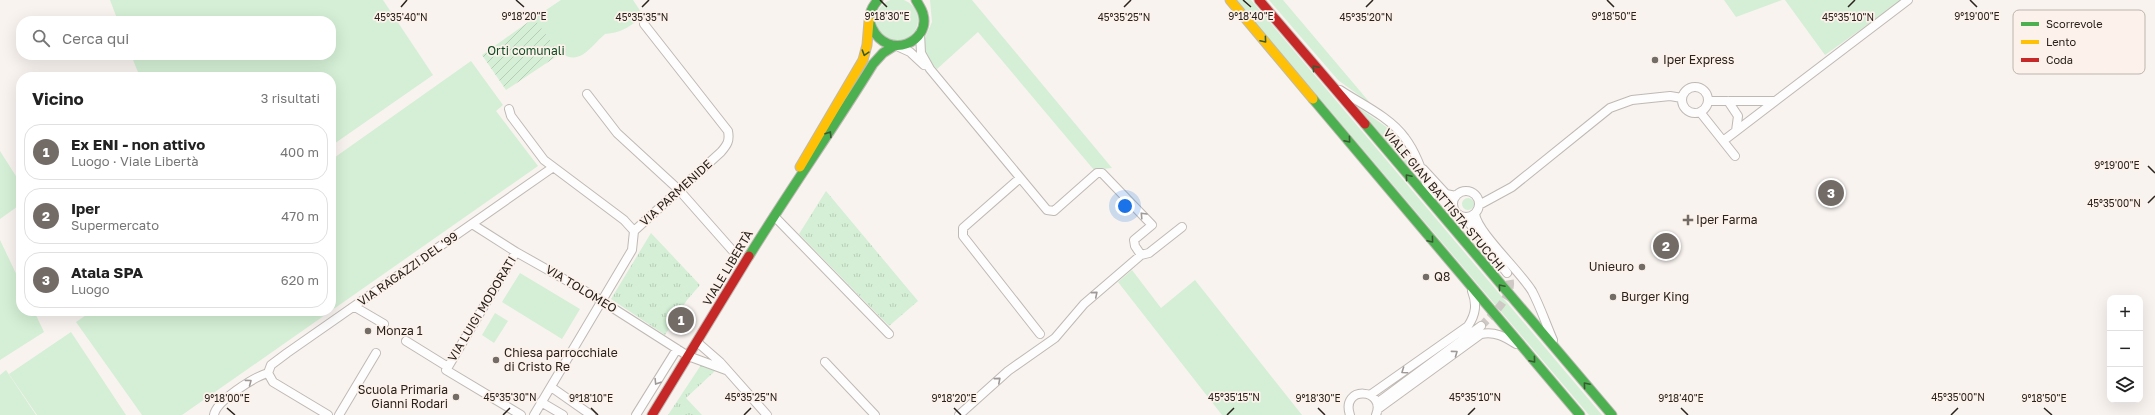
<!DOCTYPE html>
<html lang="it">
<meta charset="utf-8">
<style>
body{margin:0;font-family:"Golos Text",sans-serif;background:#f2f2f2;color:#222}
.controls{position:absolute;right:12px;bottom:12px;display:grid;overflow:hidden;border-radius:8px;box-shadow:0 4px 16px #0002}
.controls button{width:36px;height:36px;display:grid;place-items:center;padding:0;border:0;border-bottom:1px solid #e0e0e0;background:#fff;color:#222;font:20px sans-serif}
.you{position:absolute;left:1125px;top:206px;width:14px;height:14px;margin:-10px;border:3px solid #fff;border-radius:50%;background:#1a73e8;box-shadow:0 0 0 6px #1a73e833}
.badge{display:grid;place-items:center;width:26px;height:26px;border-radius:50%;background:#736b66;color:#fff;font-size:13px;font-weight:700}
.pin{position:absolute;translate:-50% -50%;border:2px solid #fff;box-shadow:0 1px 4px #0006}
.list{margin:0;padding:0;list-style:none}
h2{display:flex;justify-content:space-between;align-items:center;height:52px;margin:0;padding:0 16px;font-size:17px}
h2 small{font-size:13px;font-weight:400;color:#767676}
.list li{display:grid;grid-template-columns:26px 1fr auto;gap:12px;align-items:center;box-sizing:border-box;height:56px;margin:0 8px 8px;padding:0 8px;border:1px solid #e0e0e0;border-radius:16px}
.list b{display:block;font-size:15px;white-space:nowrap}
.list p{margin:0;font-size:13px;white-space:nowrap;color:#767676}
.list em{font-size:13px;font-style:normal;color:#767676}
.icon{flex:none;width:22px;height:22px;fill:none;stroke:currentColor;stroke-width:2;stroke-linecap:round;stroke-linejoin:round}
.map{position:relative;flex:none;width:2155px;height:415px;overflow:hidden}
.search{position:absolute;background:#fff;box-shadow:0 4px 16px #0002;left:16px;top:16px;width:320px;height:44px;display:flex;align-items:center;gap:10px;box-sizing:border-box;padding:0 14px;border-radius:16px;color:#767676;font-size:15px}
.panel{position:absolute;background:#fff;box-shadow:0 4px 16px #0002;left:16px;top:72px;width:320px;height:244px;border-radius:16px}
.map>svg:first-child{display:block}
.grass{fill:#d4efd5}
.park{fill:url(#park-tufts)}
.garden{fill:url(#garden-furrows)}
.lines{fill:none;stroke-linecap:round;stroke-linejoin:round}
.street-tunnel{stroke:#cfc9c5;stroke-width:8;stroke-dasharray:8 4;stroke-linecap:butt}
.street-casing{stroke:#bfb9b4;stroke-width:10}
.fast-casing{stroke:#bfb9b4;stroke-width:11}
.slow-casing{stroke:#bfb9b4;stroke-width:11}
.jam-casing{stroke:#bfb9b4;stroke-width:11}
.street{stroke:#fefdfd;stroke-width:8}
.fast{stroke:#4caf50;stroke-width:9}
.slow{stroke:#ffc107;stroke-width:9}
.jam{stroke:#c62828;stroke-width:9}
.oneway{stroke:#385a31}
.oneway2{stroke:#9f9a98}
.ticks{fill:none;stroke:#2b221c;stroke-width:1.5}
.poi-dot{fill:#736b66;stroke:#fcf2eb;stroke-width:1.5}
.labels{text-anchor:middle;stroke-width:3.5;stroke-linejoin:round;paint-order:stroke}
.park-label{font-size:12px;fill:#0e4c23;stroke:#fcf2eb}
.poi-label{font-size:12px;fill:#2b221c;stroke:#fcf2eb;text-anchor:start}
.street-label{font-size:12px;fill:#2b221c;stroke:#fcf2eb}
.key{fill:#fcf2eb;stroke:#bdb4ad;stroke-width:1}
.key-label{font-size:11px;fill:#2b221c}
.ticks-label{font-size:10px;text-anchor:middle;fill:#2b221c;stroke:#fcf2eb;stroke-width:3.5;stroke-linejoin:round;paint-order:stroke}
</style>
<div class="map">
<svg width="2155" height="415" viewBox="0 0 2155 415">
<defs>
<pattern id="park-tufts" width="24" height="20" patternUnits="userSpaceOnUse"><rect width="24" height="20" fill="#d4efd5"/><path d="M3 7l-1-3M5 7V3M7 7l1-3M15 17l-1-3M17 17v-4M19 17l1-3" fill="none" stroke="#b6cdb6"/></pattern>
<pattern id="garden-furrows" width="10" height="10" patternUnits="userSpaceOnUse"><rect width="10" height="10" fill="#d4efd5"/><path d="M-1 1l2-2M0 10L10 0M9 11l2-2" fill="none" stroke="#b6cdb6"/></pattern>
</defs>
<rect width="100%" height="100%" fill="#f8f3ef"/>
<!-- grass -->
<path class="grass" d="M876 20a21 21 0 1 1 42 0a21 21 0 1 1-42 0Z
M110 0H383L433 75 331 146V77H140L131 55H331V21H118Z
M561 0H633L643 15C632 26 621 33 605 34 598 40 590 50 582 55 561 67 544 32 534 18Z
M930 0H972L1112 168 1094 170 978 32 937 69 928 60 923 50 925 38 932 22Z
M1236 0H1251L1602 415H1589Z
M1269 0H1283L1371 104 1338 80Z
M1724 0H1782L1736 17Z
M1785 0H1902L1825 55Z
M471 61 503 105 496 111 538 166 182 415H142L76 322 92 311H331V160Z
M1358 107 1392 131 1398 138 1410 169Z
M0 151 21 184V204L0 219Z
M1462 204a6 6 0 1 1 12 0a6 6 0 1 1-12 0Z
M0 240 21 284V311H34L44 332 0 360Z
M1132 270 1161 308 1195 280 1302 415H1222L1118 282Z
M520 273 580 309 562 339 502 302Z
M495 313 508 321 494 343 482 335Z
M71 332 126 415H37L9 374Z
M6 370 36 415H0V375Z"/>
<!-- park -->
<path class="park" d="M826 191 918 301 889 326 799 234Z
M651 233 700 285 687 300 665 335 611 299Z
M701 365 716 370 686 398 702 415H668Z"/>
<!-- garden -->
<path class="garden" d="M534 18 560 54 506 90 482 55Z"/>
<g class="lines">
<!-- street-tunnel -->
<path class="street-tunnel" d="M1481 326C1493 314 1519 292 1507 273"/>
<defs>
<path id="street" d="M920 33 921 53 930 69 1047 210 1054 211 1097 173H1102L1152 225 1134 240 1135 246 1141 255
M899 47 910 52 924 65
M1682 100a13 13 0 1 1 26 0a13 13 0 1 1-26 0Z
M1340 90C1361 104 1390 117 1405 138 1418 155 1424 178 1431 197
M587 94 617 133 679 190 732 250
M1708 101H1774
M1728 101 1738 116 1736 131
M509 109 511 116 544 160 624 220 634 231
M1700 112 1735 156
M1723 141 1908 0
M1423 169 1446 194 1456 196
M1020 178 963 228V236L1040 334
M1453 204a13 13 0 1 1 26 0a13 13 0 1 1-26 0Z
M1479 205 1512 187 1610 108 1632 100 1670 96 1682 98
M1475 214C1478 233 1519 270 1532 291 1540 306 1546 324 1553 340
M774 216 889 334
M1468 217 1470 224 1507 273
M472 224 516 252 594 296 688 356 726 370
M634 231 721 152C727 145 730 141 728 131L644 24
M355 307 384 324
M406 341 448 367 446 370 521 415
M697 342 720 362 767 415
M825 362 875 415
M448 367 516 252
M268 373 271 365 287 353 552 168
M268 373 273 382 328 415
M551 387 591 415
M1370 395 1468 326C1476 314 1477 304 1472 291
M541 402 563 415
M1377 403 1481 326
M1378 409 1481 334C1495 331 1505 337 1516 344
M214 415C216 401 254 377 268 373
M339 415 376 353
M534 415 632 250 634 231
M636 415 677 349
M959 415 1008 371 1055 338 1084 304 1141 255 1149 253 1182 227
M1350 415C1340 385 1387 388 1376 415"/>
<path id="fast" d="M878 0C871 8 867 18 872 28 888 61 931 42 923 14 922 9 918 4 916 0
M1313 99 1580 415
M1365 124 1612 415
M749 256C789 191 833 129 873 64L883 53 894 46"/>
<path id="slow" d="M1230 0 1313 99
M800 167 863 60 867 45 869 21"/>
<path id="jam" d="M1259 0 1365 124
M652 415 749 256"/>
</defs>
<!-- street casing -->
<use href="#street" class="street-casing"/>
<!-- fast casing -->
<use href="#fast" class="fast-casing"/>
<!-- slow casing -->
<use href="#slow" class="slow-casing"/>
<!-- jam casing -->
<use href="#jam" class="jam-casing"/>
<!-- street -->
<use href="#street" class="street"/>
<!-- fast -->
<use href="#fast" class="fast"/>
<!-- slow -->
<use href="#slow" class="slow"/>
<!-- jam -->
<use href="#jam" class="jam"/>
</g>
<!-- one-way arrows -->
<defs><path id="oneway-chevron" d="M-2-3.5L2.5 0L-2 3.5" fill="none" stroke-width="1.6" stroke-linecap="round" stroke-linejoin="round"/></defs>
<g class="oneway">
<use href="#oneway-chevron" transform="translate(1264 40) rotate(50)"/>
<use href="#oneway-chevron" transform="translate(865 53) rotate(107)"/>
<use href="#oneway-chevron" transform="translate(1315 68) rotate(-130)"/>
<use href="#oneway-chevron" transform="translate(829 134) rotate(-58)"/>
<use href="#oneway-chevron" transform="translate(1348 140) rotate(50)"/>
<use href="#oneway-chevron" transform="translate(1408 177) rotate(-130)"/>
<use href="#oneway-chevron" transform="translate(1431 240) rotate(50)"/>
<use href="#oneway-chevron" transform="translate(1501 287) rotate(-130)"/>
<use href="#oneway-chevron" transform="translate(1533 360) rotate(50)"/>
<use href="#oneway-chevron" transform="translate(1586 385) rotate(-130)"/>
</g>
<g class="oneway2">
<use href="#oneway-chevron" transform="translate(1143 215) rotate(-133)"/>
<use href="#oneway-chevron" transform="translate(1095 294) rotate(-40)"/>
<use href="#oneway-chevron" transform="translate(1455 353) rotate(-36)"/>
<use href="#oneway-chevron" transform="translate(1404 371) rotate(145)"/>
<use href="#oneway-chevron" transform="translate(998 380) rotate(-41)"/>
<use href="#oneway-chevron" transform="translate(249 382) rotate(-37)"/>
<use href="#oneway-chevron" transform="translate(657 382) rotate(122)"/>
</g>
<!-- ticks -->
<path class="ticks" d="M516 0 524 7M880 0 887 7M1243 0 1251 7M1607 0 1614 7M1970 0 1977 7M401 7 407 0M642 7 649 0M1124 7 1131 0M1366 7 1373 0M1848 7 1855 0M2148 166 2155 173M2148 203 2155 196M227 408 235 415M591 408 598 415M954 408 961 415M1318 408 1325 415M1681 408 1688 415M2044 408 2052 415M503 415 510 408M744 415 751 408M1227 415 1234 408M1468 415 1475 408M1951 415 1958 408"/>
<!-- markers -->
<g class="poi-dot">
<circle cx="1655" cy="60" r="4"/>
<path d="M1686 214h4v4h4v4h-4v4h-4v-4h-4v-4h4z"/>
<circle cx="1642" cy="267" r="4"/>
<circle cx="1426" cy="277" r="4"/>
<circle cx="1613" cy="297" r="4"/>
<circle cx="368" cy="331" r="4"/>
<circle cx="496" cy="360" r="4"/>
<circle cx="456" cy="397" r="4"/>
</g>
<g class="labels">
<!-- park labels -->
<g class="park-label">
<text x="526" y="55">Orti comunali</text>
</g>
<!-- poi labels -->
<g class="poi-label">
<text x="1663" y="64">Iper Express</text>
<text x="1696" y="224">Iper Farma</text>
<text x="1634" y="271" text-anchor="end">Unieuro</text>
<text x="1434" y="281">Q8</text>
<text x="1621" y="301">Burger King</text>
<text x="376" y="335">Monza 1</text>
<text x="504" y="357">Chiesa parrocchiale<tspan x="504" dy="14">di Cristo Re</tspan></text>
<text x="448" y="394" text-anchor="end">Scuola Primaria<tspan x="448" dy="14">Gianni Rodari</tspan></text>
</g>
<!-- street labels -->
<g class="street-label">
<text transform="translate(676 193) rotate(-42)" y="4">VIA PARMENIDE</text>
<text transform="translate(1444 200) rotate(50)" y="4">VIALE GIAN BATTISTA STUCCHI</text>
<text transform="translate(728 268) rotate(-59)" y="4">VIALE LIBERTÀ</text>
<text transform="translate(408 269) rotate(-35)" y="4">VIA RAGAZZI DEL '99</text>
<text transform="translate(581 289) rotate(31)" y="4">VIA TOLOMEO</text>
<text transform="translate(482 309) rotate(-59)" y="4">VIA LUIGI MODORATI</text>
</g>
</g>
<!-- legend -->
<rect x="2013" y="10" width="132" height="64" rx="6" class="key"/>
<rect x="2021" y="22" width="18" height="4" fill="#4caf50"/>
<rect x="2021" y="40" width="18" height="4" fill="#ffc107"/>
<rect x="2021" y="58" width="18" height="4" fill="#c62828"/>
<g class="key-label">
<text x="2046" y="28">Scorrevole</text>
<text x="2046" y="46">Lento</text>
<text x="2046" y="64">Coda</text>
</g>
<g class="ticks-label">
<text x="524" y="20">9°18'20"E</text>
<text x="887" y="20">9°18'30"E</text>
<text x="1251" y="20">9°18'40"E</text>
<text x="1614" y="20">9°18'50"E</text>
<text x="1977" y="20">9°19'00"E</text>
<text x="401" y="21">45°35'40"N</text>
<text x="642" y="21">45°35'35"N</text>
<text x="1124" y="21">45°35'25"N</text>
<text x="1366" y="21">45°35'20"N</text>
<text x="1848" y="21">45°35'10"N</text>
<text x="2117" y="169">9°19'00"E</text>
<text x="2114" y="207">45°35'00"N</text>
<text x="510" y="401">45°35'30"N</text>
<text x="751" y="401">45°35'25"N</text>
<text x="1234" y="401">45°35'15"N</text>
<text x="1475" y="401">45°35'10"N</text>
<text x="1958" y="401">45°35'00"N</text>
<text x="227" y="402">9°18'00"E</text>
<text x="591" y="402">9°18'10"E</text>
<text x="954" y="402">9°18'20"E</text>
<text x="1318" y="402">9°18'30"E</text>
<text x="1681" y="402">9°18'40"E</text>
<text x="2044" y="402">9°18'50"E</text>
</g>
</svg>
<div class="controls">
<button>+</button>
<button>−</button>
<button><svg class="icon" aria-label="layers" viewBox="0 0 24 24"><path d="M12 4l9 5-9 5-9-5zM3 14l9 5 9-5"/></svg></button>
</div>
<div class="you"></div>
<div class="pin badge" style="left:681px;top:320px">1</div>
<div class="pin badge" style="left:1666px;top:246px">2</div>
<div class="pin badge" style="left:1831px;top:193px">3</div>
<div class="search"><svg class="icon" aria-label="search" viewBox="0 0 24 24"><circle cx="10" cy="10" r="6"/><path d="M15 15l6 6"/></svg>Cerca qui</div>
<section class="panel">
<h2>Vicino<small>3 risultati</small></h2>
<ul class="list">
<li><span class="badge">1</span><div><b>Ex ENI - non attivo</b><p>Luogo · Viale Libertà</p></div><em>400 m</em></li>
<li><span class="badge">2</span><div><b>Iper</b><p>Supermercato</p></div><em>470 m</em></li>
<li><span class="badge">3</span><div><b>Atala SPA</b><p>Luogo</p></div><em>620 m</em></li>
</ul>
</section>
</div>
